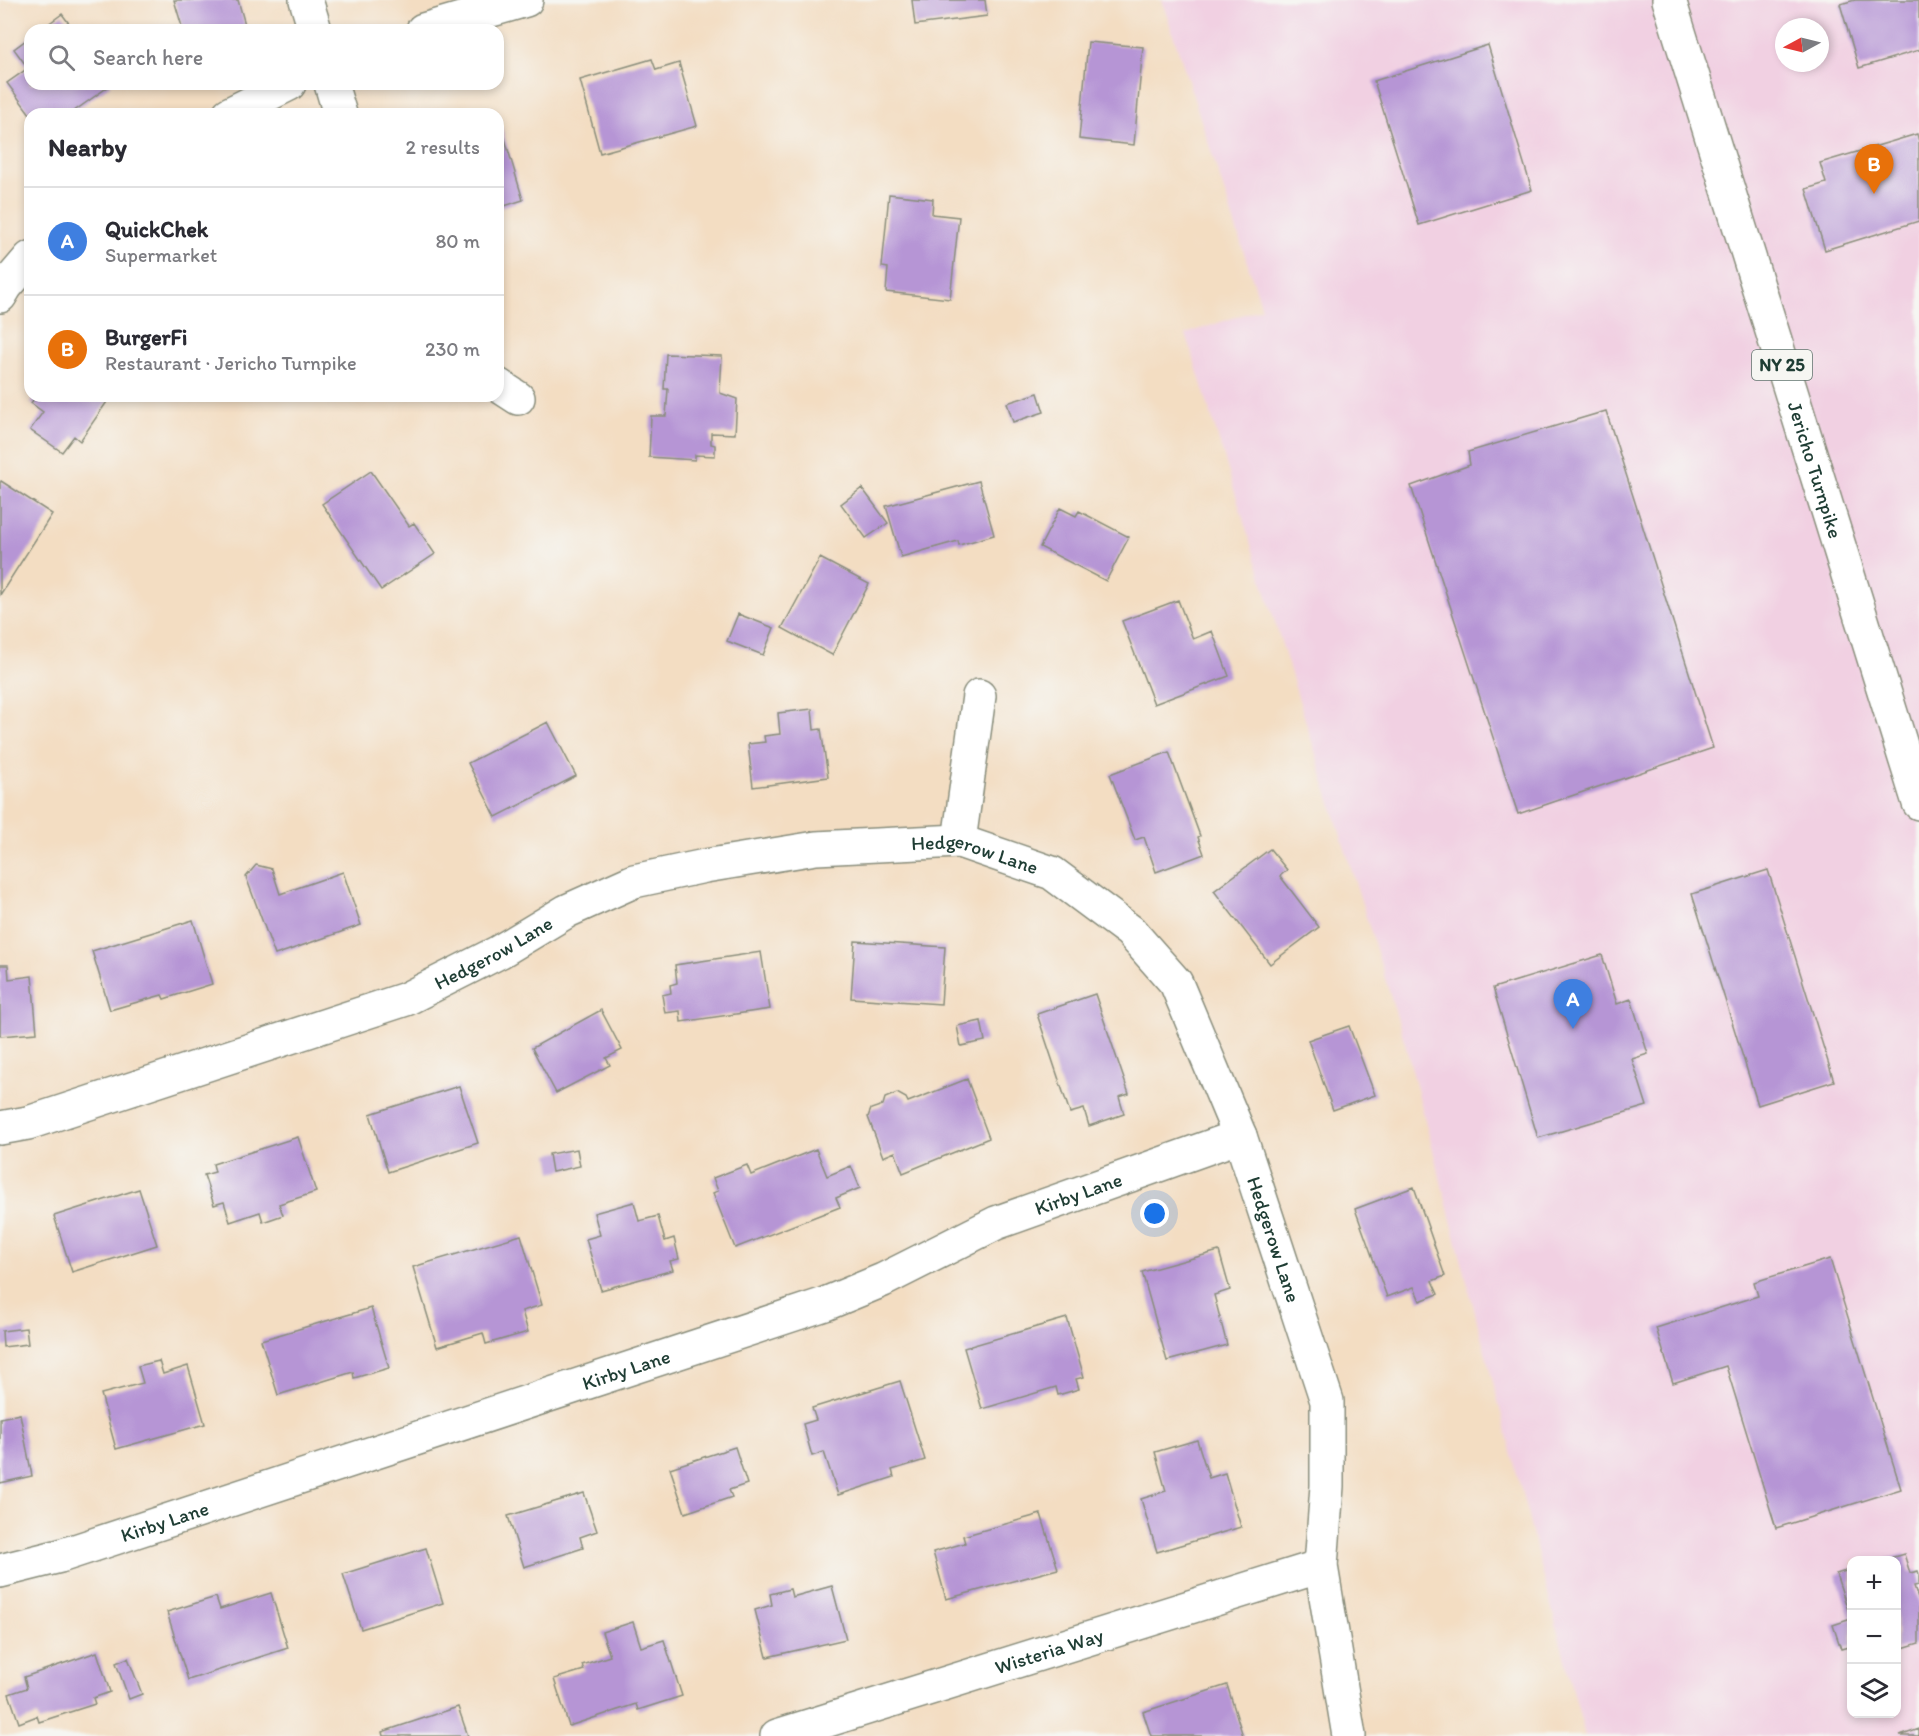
<!DOCTYPE html>
<meta charset="utf-8">
<style>
body{margin:0;font-family:Itim,sans-serif;background:#f2f2f3;color:#2b2b33}
.controls{position:absolute;right:18px;bottom:18px;display:grid;overflow:hidden;border-radius:12px;box-shadow:0 3px 9px #0003}
.controls button{width:54px;height:54px;display:grid;place-items:center;padding:0;border:0;border-bottom:2px solid #e1e1e2;background:#fff;color:#2b2b33;font:30px sans-serif}
.compass{position:absolute;left:1775px;top:18px;width:54px;height:54px;border-radius:50%;background:#fff;box-shadow:0 3px 9px #0003;rotate:263deg}
.you{position:absolute;left:1155px;top:1214px;width:21px;height:21px;margin:-15px;border:4px solid #fff;border-radius:50%;background:#1a73e8;box-shadow:0 0 0 9px #1a73e833}
.badge{display:grid;place-items:center;width:39px;height:39px;border-radius:50%;background:#b5179e;color:#fff;font-size:20px;font-weight:700}
.pin{position:absolute;translate:-50% -50px;filter:drop-shadow(0 2px 3px #0008)}
.pin::after{content:'';position:absolute;top:32px;width:21px;height:18px;background:inherit;clip-path:polygon(0 0,100% 0,50% 100%)}
.list{margin:0;padding:0;list-style:none}
h2{display:flex;justify-content:space-between;align-items:center;height:78px;margin:0;padding:0 24px;font-size:26px}
h2 small{font-size:20px;font-weight:400;color:#7c7c81}
.list li{display:grid;grid-template-columns:39px 1fr auto;gap:18px;align-items:center;box-sizing:border-box;height:108px;padding:0 24px;border-top:2px solid #e1e1e2}
.list b{display:block;font-size:22px;white-space:nowrap}
.list p{margin:0;font-size:20px;white-space:nowrap;color:#7c7c81}
.list em{font-size:20px;font-style:normal;color:#7c7c81}
.icon{flex:none;width:33px;height:33px;fill:none;stroke:currentColor;stroke-width:2;stroke-linecap:round;stroke-linejoin:round}
.map{position:relative;flex:none;width:1919px;height:1736px;overflow:hidden}
.search{position:absolute;background:#fff;box-shadow:0 3px 9px #0003;left:24px;top:24px;width:480px;height:66px;display:flex;align-items:center;gap:15px;box-sizing:border-box;padding:0 21px;border-radius:18px;color:#7c7c81;font-size:22px}
.panel{position:absolute;background:#fff;box-shadow:0 3px 9px #0003;left:24px;top:108px;width:480px;height:294px;border-radius:18px}
.map>svg:first-child{display:block}
.built{fill:#f1d0e2;fill-rule:evenodd}
.building{fill:#b695d5}
.lines{fill:none;stroke-linecap:round;stroke-linejoin:round}
.street-casing{stroke:#898d7b;stroke-width:36}
.primary-casing{stroke:#898d7b;stroke-width:36}
.street{stroke:#fff;stroke-width:33}
.primary{stroke:#fff;stroke-width:33}
.labels{text-anchor:middle;stroke-width:4.5;stroke-linejoin:round;paint-order:stroke}
.shield{fill:#f6f6f2;stroke:#60746d;stroke-width:1.5}
.shield-label{font-size:18px;font-weight:bold;fill:#1f3d34}
.street-label{font-size:20px;fill:#1f3d34;stroke:#f6f6f2}
</style>
<div class="map">
<svg width="1919" height="1736" viewBox="0 0 1919 1736">
<rect width="100%" height="100%" fill="#f6f6f2"/>
<filter id="ink" filterUnits="userSpaceOnUse"><feTurbulence type="fractalNoise" baseFrequency=".0167" numOctaves="2"/><feDisplacementMap in="SourceGraphic" scale="12" xChannelSelector="R" yChannelSelector="G"/><feConvolveMatrix kernelMatrix="1 2 1 2 8 2 1 2 1" color-interpolation-filters="sRGB"/></filter>
<filter id="wash" filterUnits="userSpaceOnUse"><feTurbulence type="fractalNoise" baseFrequency=".008" numOctaves="4" result="noise"/><feDisplacementMap in="SourceGraphic" scale="24" xChannelSelector="R" yChannelSelector="G"/><feGaussianBlur stdDeviation="1.35" result="paint"/><feColorMatrix in="noise" values="0 0 0 0 0 0 0 0 0 0 0 0 0 0 0 0 0 1.4 0 .05"/><feComposite in="paint" operator="in"/></filter>
<g filter="url(#wash)">
<rect width="100%" height="100%" fill="#f3ddc2"/>
<!-- built -->
<path class="built" d="M1162 0H1919V1736H1585L1405 1043 1186 334 1262 308ZM1784 27H1820V63H1784ZM1852 1560H1896V1714H1852Z"/>
<g id="blocks">
<!-- building -->
<path class="building" d="M174 0H238L246 28 238 30H183Z
M912 0H985L987 16 915 25Z
M1855 0H1919V50L1859 68 1840 4Z
M62 14 74 30H40Z
M30 37V84H112L70 114H30L7 83 28 68 14 49Z
M1088 42 1143 47 1134 145 1079 139Z
M1488 45 1532 190 1419 225 1374 81Z
M652 59 656 70 679 63 697 126 600 153 580 80Z
M499 119 523 200 498 208V120Z
M1917 134 1919 141V221L1825 250 1806 189 1826 183 1820 163Z
M889 194 933 199 932 214 959 217 950 299 886 292 888 268 882 267Z
M666 354 722 356 720 393 737 399 735 434 711 433V444L715 445V456L695 455V460L649 457 651 416H666L668 389H664Z
M1038 393 1044 412 1013 422 1007 403Z
M36 396H111L80 441 74 436 62 452 30 430 43 412 31 403Z
M1606 411 1713 748 1518 814 1411 486 1470 465 1468 452Z
M371 471 409 526 414 523 435 554 381 590 322 504Z
M1 481 52 514 0 595V483Z
M979 481 994 535 959 545 958 541 901 557 886 506Z
M862 488 888 523 866 538 841 504Z
M1060 508 1076 516 1079 511 1129 537 1106 581 1040 547Z
M820 558 869 584 832 655 782 628Z
M1178 600 1193 639 1212 631 1229 676 1154 704 1122 621Z
M738 614 774 628 763 655 727 641Z
M812 709 814 730 821 729 828 777 753 787 748 744 765 742 764 736 780 734 778 713Z
M548 722 576 776 496 817 468 763Z
M1169 752 1200 836 1198 837 1204 854 1156 872 1144 837 1135 840 1110 774Z
M1270 849 1287 870 1280 876 1319 927 1270 964 1214 891Z
M256 865 272 869 280 894 343 872 361 925 275 955 246 877Z
M1768 870 1834 1081 1758 1105 1692 894Z
M193 920 212 984 164 999 162 995 110 1010 92 951Z
M855 941 945 947 941 1004 851 998Z
M761 952 770 1009 681 1022 680 1011 665 1013 662 995 671 993 670 985 677 983 675 965Z
M1602 955 1617 1004 1631 999 1648 1054 1632 1059 1647 1106 1538 1138 1493 988Z
M0 965H8L9 979 32 976 37 1033 0 1036Z
M1095 994 1129 1094 1119 1097 1124 1114 1089 1126 1084 1109 1070 1113 1037 1014Z
M601 1010 622 1050 606 1058 610 1065 556 1093 532 1048Z
M981 1021 985 1041 961 1046 957 1026Z
M1349 1026 1375 1095 1333 1110 1308 1040Z
M967 1079 989 1138 903 1173 895 1152 883 1157 868 1117 871 1109 883 1105 885 1098 897 1093 906 1098 908 1102Z
M459 1086 478 1143 388 1172 370 1114Z
M298 1137 316 1192 279 1204 283 1215 263 1222 260 1212 230 1222 224 1202 214 1205 204 1175 215 1172 213 1164Z
M577 1149 580 1166 552 1172 549 1154Z
M816 1149 827 1176 851 1166 860 1188 836 1198 840 1207 735 1248 713 1193 718 1191 713 1178 747 1165 751 1175Z
M1414 1187 1445 1276 1432 1281 1438 1294 1420 1301 1414 1287 1387 1297 1355 1209Z
M139 1189 157 1245 72 1272 54 1216Z
M634 1202 639 1221 658 1216 665 1241 674 1238 679 1259 670 1261 673 1270 601 1290 586 1239 600 1235 594 1213Z
M521 1235 542 1305 522 1311 528 1332 486 1344 483 1333 437 1347 413 1267Z
M1219 1251 1230 1290 1214 1295 1227 1345 1167 1361 1142 1272Z
M1830 1259 1901 1489 1776 1528 1726 1366 1673 1383 1656 1328 1758 1296 1754 1282Z
M371 1308 389 1368 354 1378 353 1372 278 1395 261 1340Z
M1067 1318 1084 1377 1076 1379 1079 1389 1058 1395 1056 1387 982 1409 964 1348Z
M26 1328 28 1344 3 1347 2 1331Z
M159 1361 163 1374 188 1366 205 1424 116 1449 101 1394 143 1383 138 1366Z
M900 1381 925 1460 892 1470 894 1477 838 1495 824 1452 812 1456 803 1424 816 1420 812 1408Z
M20 1414 32 1476 0 1483V1418Z
M1197 1440 1209 1478 1225 1473 1241 1527 1157 1552 1141 1499 1166 1491 1155 1452Z
M735 1447 747 1484 729 1490 732 1497 685 1513 670 1468Z
M584 1493 597 1531 580 1537 583 1548 524 1567 508 1516Z
M1041 1514 1058 1569 946 1599 933 1552 965 1543 963 1536Z
M426 1548 443 1603 361 1629 343 1574Z
M1904 1554 1910 1573 1918 1571 1919 1574V1585L1914 1586 1919 1601V1643L1896 1650V1560H1883Z
M1852 1569V1646L1841 1649 1833 1625 1851 1619 1836 1574Z
M832 1586 846 1639 767 1657 755 1610 772 1605 770 1594 790 1589 792 1597Z
M271 1593 288 1648 188 1680 167 1612 216 1597 220 1609Z
M633 1622 641 1647 664 1640 682 1696 638 1710 636 1704 569 1726 554 1679 584 1670 582 1665 610 1656 602 1632Z
M97 1652 110 1692 93 1698 95 1704 39 1722 37 1716 19 1723 9 1694 27 1688 24 1677Z
M128 1658 142 1694 129 1699 116 1663Z
M1227 1685 1243 1736H1151L1143 1712Z
M458 1707 468 1736H383L382 1732Z
M1919 1729V1736H1900Z"/>
</g>
</g>
<g filter="url(#ink)">
<use href="#blocks" fill-opacity="0" stroke="#898d7b" stroke-width="1.5"/>
<g class="lines">
<defs>
<g id="street">
<path d="M306 0 315 30"/>
<path d="M423 30 526 0"/>
<path d="M331 84 340 114"/>
<path d="M229 114 289 84"/>
<path d="M0 296 6 286 30 258"/>
<path d="M498 385 518 398"/>
<path d="M959 841 979 696"/>
<path id="s1" d="M0 1128 28 1123 406 999 499 952 567 911 634 881 705 866 816 848 959 841 1052 873 1130 931 1176 983 1240 1136 1327 1401V1486L1321 1566 1349 1736"/>
<path id="s2" d="M0 1571 60 1556 825 1304 883 1280 996 1223 1240 1136"/>
<path id="s3" d="M777 1736 1321 1566"/>
</g>
<g id="primary">
<path id="s4" d="M1669 0 1919 803"/>
</g>
</defs>
<!-- street casing -->
<use href="#street" class="street-casing"/>
<!-- primary casing -->
<use href="#primary" class="primary-casing"/>
<!-- street -->
<use href="#street" class="street"/>
<!-- primary -->
<use href="#primary" class="primary"/>
</g>
</g>
<g class="labels">
<!-- shield labels -->
<rect class="shield" x="1752" y="350" width="60" height="30" rx="4.5"/>
<g class="shield-label">
<text x="1782" y="371">NY 25</text>
</g>
<!-- street labels -->
<g class="street-label">
<text dy="7" stroke="none"><textPath href="#s4" startOffset="492">Jericho Turnpike</textPath></text>
<text dy="7" stroke="none"><textPath href="#s1" startOffset="1029">Hedgerow Lane</textPath></text>
<text dy="7" stroke="none"><textPath href="#s1" startOffset="525">Hedgerow Lane</textPath></text>
<text dy="7" stroke="none"><textPath href="#s2" startOffset="1144">Kirby Lane</textPath></text>
<text dy="7" stroke="none"><textPath href="#s1" startOffset="1551">Hedgerow Lane</textPath></text>
<text dy="7" stroke="none"><textPath href="#s2" startOffset="658">Kirby Lane</textPath></text>
<text dy="7" stroke="none"><textPath href="#s2" startOffset="172">Kirby Lane</textPath></text>
<text dy="7" stroke="none"><textPath href="#s3" startOffset="285">Wisteria Way</textPath></text>
</g>
</g>
</svg>
<div class="controls">
<button>+</button>
<button>−</button>
<button><svg class="icon" aria-label="layers" viewBox="0 0 24 24"><path d="M12 4l9 5-9 5-9-5zM3 14l9 5 9-5"/></svg></button>
</div>
<svg class="compass" viewBox="-18 -18 36 36"><path d="M0-13l5 13h-10z" fill="#e53935"/><path d="M0 13l5-13h-10z" fill="#7c7c81"/></svg>
<div class="you"></div>
<div class="pin badge" style="left:1573px;top:1029px;background:#3f7fe0">A</div>
<div class="pin badge" style="left:1874px;top:194px;background:#e8710a">B</div>
<div class="search"><svg class="icon" aria-label="search" viewBox="0 0 24 24"><circle cx="10" cy="10" r="6"/><path d="M15 15l6 6"/></svg>Search here</div>
<section class="panel">
<h2>Nearby<small>2 results</small></h2>
<ul class="list">
<li><span class="badge" style="background:#3f7fe0">A</span><div><b>QuickChek</b><p>Supermarket</p></div><em>80 m</em></li>
<li><span class="badge" style="background:#e8710a">B</span><div><b>BurgerFi</b><p>Restaurant · Jericho Turnpike</p></div><em>230 m</em></li>
</ul>
</section>
</div>
